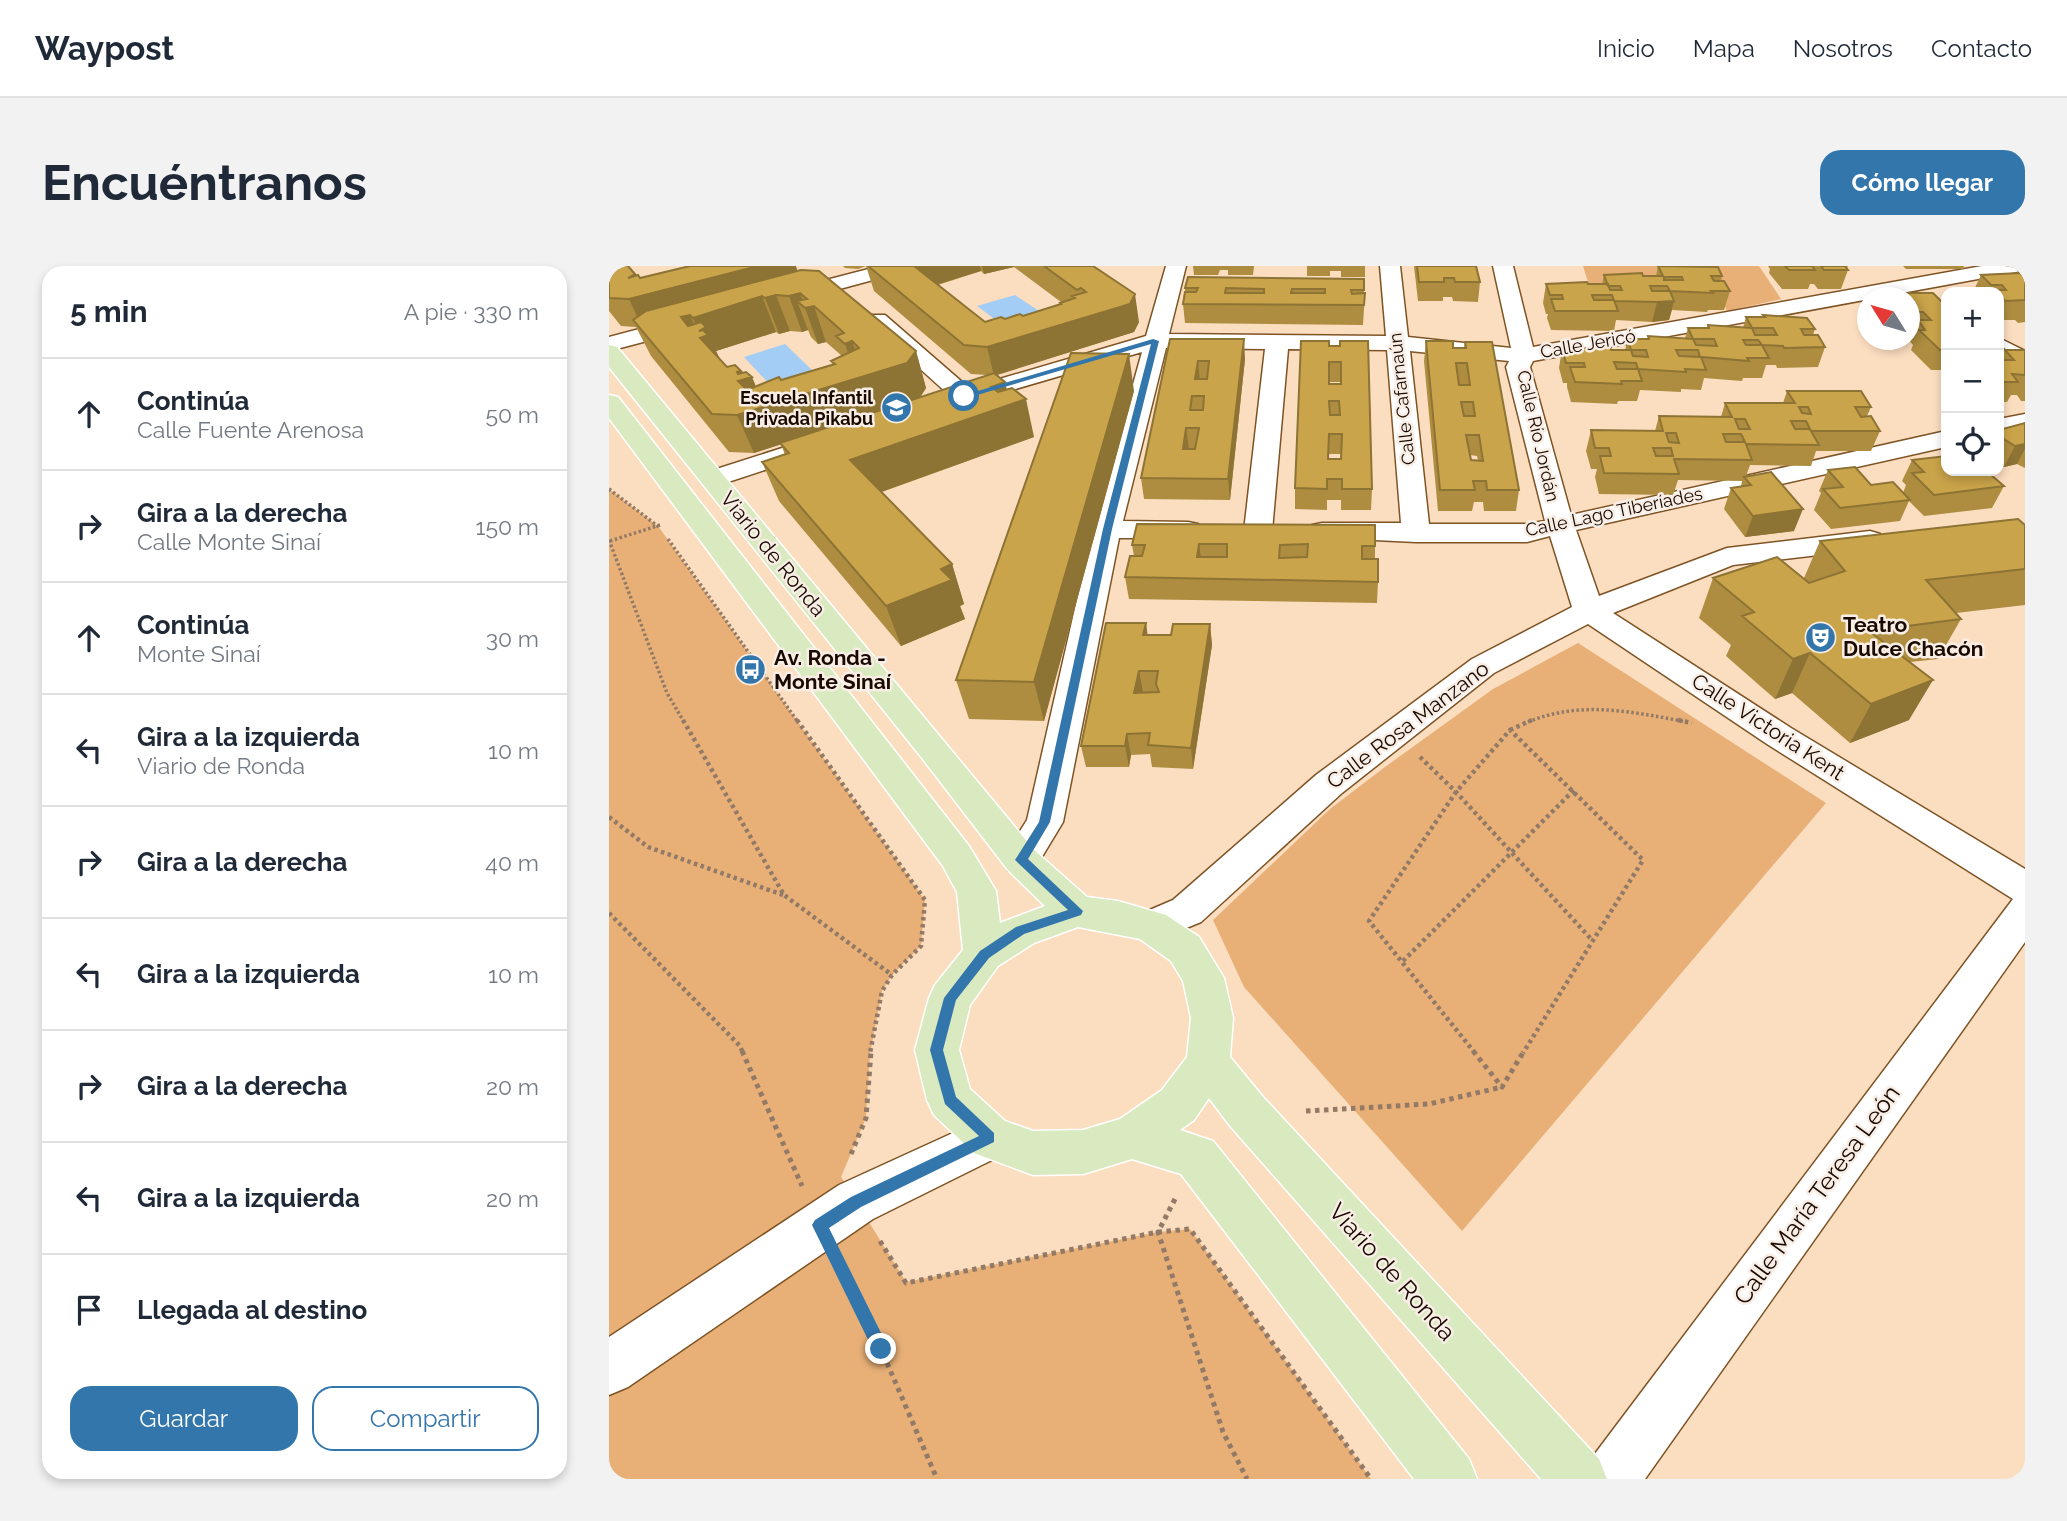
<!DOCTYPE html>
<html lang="es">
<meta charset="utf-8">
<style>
body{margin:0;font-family:Raleway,sans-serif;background:#f2f2f3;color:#1f2937}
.controls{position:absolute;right:21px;top:21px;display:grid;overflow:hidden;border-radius:14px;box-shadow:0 4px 10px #0003}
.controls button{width:63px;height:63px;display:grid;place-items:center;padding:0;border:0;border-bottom:2px solid #e0e1e3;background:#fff;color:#1f2937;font:35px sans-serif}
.compass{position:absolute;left:1248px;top:21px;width:63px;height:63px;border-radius:50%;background:#fff;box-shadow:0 4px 10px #0003;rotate:307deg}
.stop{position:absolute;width:21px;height:21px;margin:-16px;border:5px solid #3376ac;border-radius:50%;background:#fff}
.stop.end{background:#3376ac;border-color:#fff;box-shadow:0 2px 7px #0008}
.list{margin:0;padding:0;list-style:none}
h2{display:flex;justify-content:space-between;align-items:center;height:91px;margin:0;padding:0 28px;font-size:30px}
h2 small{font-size:23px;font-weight:400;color:#747a83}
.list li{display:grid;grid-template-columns:46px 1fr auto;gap:21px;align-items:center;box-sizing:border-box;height:112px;padding:0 28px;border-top:2px solid #e0e1e3}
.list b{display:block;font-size:26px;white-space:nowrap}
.list p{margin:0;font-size:23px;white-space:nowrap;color:#747a83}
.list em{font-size:23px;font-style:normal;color:#747a83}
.actions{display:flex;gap:14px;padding:21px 28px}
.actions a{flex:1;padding:16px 0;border:2px solid #3376ac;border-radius:21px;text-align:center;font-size:24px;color:#3376ac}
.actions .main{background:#3376ac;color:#fff}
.icon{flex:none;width:38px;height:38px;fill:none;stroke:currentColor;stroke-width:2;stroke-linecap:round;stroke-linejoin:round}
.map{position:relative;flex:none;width:1416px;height:1213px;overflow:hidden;border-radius:21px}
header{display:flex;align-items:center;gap:42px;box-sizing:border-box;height:98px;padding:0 35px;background:#fff;border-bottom:2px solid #e0e1e3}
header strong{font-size:33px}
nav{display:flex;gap:38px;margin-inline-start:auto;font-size:24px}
.intro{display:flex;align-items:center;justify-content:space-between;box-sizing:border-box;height:168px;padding:0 42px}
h1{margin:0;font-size:49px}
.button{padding:18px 32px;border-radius:21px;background:#3376ac;color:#fff;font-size:24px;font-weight:700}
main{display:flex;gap:42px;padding:0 42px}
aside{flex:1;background:#fff;border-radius:21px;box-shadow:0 4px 10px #0003}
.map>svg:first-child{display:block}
.green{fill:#e8b077}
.water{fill:#a3cdf4}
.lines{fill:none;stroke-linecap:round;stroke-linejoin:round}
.minor-casing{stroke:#7f5425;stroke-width:3}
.major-casing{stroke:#fff;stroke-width:3}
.path-far2{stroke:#927a67;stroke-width:3.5;stroke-dasharray:2.5 2.5;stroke-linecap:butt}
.path-far1{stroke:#927a67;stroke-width:4.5;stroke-dasharray:3.5 3.5;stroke-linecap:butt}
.path{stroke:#927a67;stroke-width:5;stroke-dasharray:4.5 4.5;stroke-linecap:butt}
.minor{fill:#fff;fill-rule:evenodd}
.major{fill:#d9e9c0;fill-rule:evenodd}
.wall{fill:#ae8d40;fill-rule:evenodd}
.shaded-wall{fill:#8d7334}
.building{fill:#caa44a;stroke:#8d7334;stroke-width:2;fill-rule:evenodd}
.route{fill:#3376ac}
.labels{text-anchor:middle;stroke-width:5;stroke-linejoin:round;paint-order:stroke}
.far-street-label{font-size:18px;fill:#190900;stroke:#f8eee5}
.far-poi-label{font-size:18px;font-weight:bold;fill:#190900;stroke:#f8eee5;text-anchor:end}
.street-label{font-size:21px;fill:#190900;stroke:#f8eee5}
.poi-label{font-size:21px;font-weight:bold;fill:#190900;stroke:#f8eee5;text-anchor:start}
.near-street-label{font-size:24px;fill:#190900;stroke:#f8eee5}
</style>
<header>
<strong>Waypost</strong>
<nav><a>Inicio</a><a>Mapa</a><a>Nosotros</a><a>Contacto</a></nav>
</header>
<div class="intro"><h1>Encuéntranos</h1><a class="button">Cómo llegar</a></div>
<main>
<aside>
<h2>5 min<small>A pie · 330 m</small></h2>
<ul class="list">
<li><svg class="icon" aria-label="ahead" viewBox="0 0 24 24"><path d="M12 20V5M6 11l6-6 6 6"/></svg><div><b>Continúa</b><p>Calle Fuente Arenosa</p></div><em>50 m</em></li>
<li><svg class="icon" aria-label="right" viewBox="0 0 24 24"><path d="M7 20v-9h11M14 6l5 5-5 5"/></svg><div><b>Gira a la derecha</b><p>Calle Monte Sinaí</p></div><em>150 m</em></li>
<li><svg class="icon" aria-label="ahead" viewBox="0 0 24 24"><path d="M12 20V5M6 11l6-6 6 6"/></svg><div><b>Continúa</b><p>Monte Sinaí</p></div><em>30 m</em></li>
<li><svg class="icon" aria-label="left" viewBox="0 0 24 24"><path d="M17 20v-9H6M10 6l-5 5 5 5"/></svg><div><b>Gira a la izquierda</b><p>Viario de Ronda</p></div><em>10 m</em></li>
<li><svg class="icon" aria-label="right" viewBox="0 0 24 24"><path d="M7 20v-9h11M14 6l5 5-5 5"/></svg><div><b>Gira a la derecha</b></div><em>40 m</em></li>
<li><svg class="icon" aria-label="left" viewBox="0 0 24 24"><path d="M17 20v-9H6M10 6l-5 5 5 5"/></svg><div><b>Gira a la izquierda</b></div><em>10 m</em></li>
<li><svg class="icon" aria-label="right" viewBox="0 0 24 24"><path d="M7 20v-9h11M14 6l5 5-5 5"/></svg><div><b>Gira a la derecha</b></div><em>20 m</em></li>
<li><svg class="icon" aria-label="left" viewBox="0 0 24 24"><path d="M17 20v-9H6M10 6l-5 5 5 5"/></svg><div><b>Gira a la izquierda</b></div><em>20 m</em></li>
<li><svg class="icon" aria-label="arrive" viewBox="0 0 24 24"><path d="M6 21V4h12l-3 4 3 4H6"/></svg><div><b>Llegada al destino</b></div></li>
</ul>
<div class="actions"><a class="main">Guardar</a><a>Compartir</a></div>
</aside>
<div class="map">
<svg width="1416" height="1213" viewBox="0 0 1416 1213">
<rect width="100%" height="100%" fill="#fbddc0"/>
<!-- green -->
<path class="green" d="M974 0H1150L1172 33 1118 45 1104 16 980 19Z
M0 223 49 260 316 634 312 680 283 709 273 725 261 788 257 852 232 911 297 1016 549 966 581 963 762 1213H0Z
M969 377 1217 537 853 965 635 721 604 654 721 543 776 501 884 423Z"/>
<!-- water -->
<path class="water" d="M406 29 442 53 403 66 368 40Z
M176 78 207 108 164 122 135 91Z"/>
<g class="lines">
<defs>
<path id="minor" d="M271 0H304L301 4 175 38 167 37 164 32 167 27Z
M557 0H577L560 68 777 70 771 0H791L799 71 902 82 884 0H904L924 81 1373 0H1416L1414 4 1407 6 924 95 921 101 962 249 1337 165V181L967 264 990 330 1118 282 1261 265 1271 268 1275 274 1271 280 1261 283 1124 299 1004 347 1182 462 1416 603V676L1036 1213H974L982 1193 1404 633 1158 478 979 358 885 407 733 527 592 656 543 676 529 671 523 660 529 649 564 634 707 509 863 393 963 341 941 270 918 276H807L703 271 699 265 703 259 713 257H792L778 84 679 83 663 265 659 271 649 273 639 271 635 265 656 83 557 82 514 255 579 256 589 258 593 264 589 270 579 272H510L454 556 425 604 412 609 399 604 393 594 418 554 484 263 533 86 345 141 336 139 333 134 339 128 257 54 260 49H276L360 122 537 70ZM801 85 900 95 897 101 936 255 918 258H820Z
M83 49 91 51 94 56 91 61 0 85V71Z
M1390 72 1416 85V102L1390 89Z
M1416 148V164L1390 169V153Z
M201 173 210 176 214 181 210 186 104 221 95 219 91 213 95 207Z
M381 850 397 857 404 872 397 887 264 953 19 1121 0 1129V1071L230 919Z"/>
<path id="major" d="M0 79 8 81 425 584 478 631 509 635 557 649 590 671 615 712 624 752 621 791 654 831 990 1193 998 1213H932L622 861 600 832 585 854 571 864 604 875 860 1193 868 1213H805L572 908 523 893 474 908 424 909 365 887 325 849 318 834 306 784 320 732 326 719 354 684 348 626 334 600 0 152V129L9 131 360 580 387 625 391 657 436 640 399 604 313 492 0 101ZM469 661 531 673 562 695 574 715 582 752 578 791 553 824 511 853 474 864 424 865 396 855 361 823 350 784 361 739 389 700 425 677Z"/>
</defs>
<!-- minor casing -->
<use href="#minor" class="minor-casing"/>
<!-- major casing -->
<use href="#major" class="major-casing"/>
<!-- path-far2 -->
<path class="path-far2" d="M0 223 50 261
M59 273 189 456
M0 274 58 427 75 456
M1 275 51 259
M919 456C972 434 1024 446 1078 456"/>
<!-- path-far1 -->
<path class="path-far1" d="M74 454 175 629 283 709
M188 454 316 634 312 680 283 709 273 725 261 787
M1069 454 1083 457
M901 464 923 454
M811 491 847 526 983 674
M0 551 39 581 174 629
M0 647 131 780 134 787
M794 695 965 524
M866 787 760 655 847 526 901 464 1034 594 914 787"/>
<!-- path -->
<path class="path" d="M133 785 193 920
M864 785 893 821 915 785
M697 845 820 838 893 821
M242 888 257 852 262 785
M566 933 549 966 614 1166 638 1213
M271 975 297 1017 549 966 581 963 762 1213
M231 1000 272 1083 328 1213"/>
<!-- minor -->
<use href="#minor" class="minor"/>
<!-- major -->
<use href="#major" class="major"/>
</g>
<!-- wall -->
<path class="wall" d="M0 0 26 8 31 12 188 5 307 85 317 122 311 132 378 109 362 108 265 25 257 0 249 3 236 2 234 0H484L530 56 525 66 387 109 398 123 425 171 273 226 343 298 355 338 351 340 356 353 292 380 170 235 153 196 176 189 172 178 145 187 120 186 42 90 27 61 12 60 0 45ZM405 1 452 36 451 37V39L414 50 376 56 329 19 372 5 375 8ZM199 64 202 71 209 78 217 76 233 90 222 95 224 99 147 121 143 111 133 107 132 105 118 101 111 94 107 85 167 66 170 68 181 65 193 66Z
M584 0H645L644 9H619V4H611L609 9H585Z
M698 0H756V11H732V5H721V10H698Z
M805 0H867L871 16 869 36 844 35 843 31H834V35H809Z
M1049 0 1113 10 1112 15 1121 25 1115 44H1099L1098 46 1063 44 1060 54 1043 56 1007 54 1005 65 942 64 938 52 939 48H937L934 37 937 18H993L995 9 1047 10Z
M1159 0H1239L1238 2 1239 4 1232 23H1209L1205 18H1201L1199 23H1173L1160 7 1161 3Z
M1294 0H1355L1354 3H1297Z
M1372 9H1416V56L1409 57 1406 54H1390V26H1364Z
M755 13V27H756L754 59 576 57 574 38 576 27V22Z
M1296 27 1337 40V104H1322L1302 84 1304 79 1300 74H1275H1300V32H1294Z
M1154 49 1206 63 1204 69 1216 81 1209 101 1168 102 1167 99H1157L1153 112H1134L1133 115 1095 112 1092 124 1072 123V126L1031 124 1028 135H1009L1008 138 962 136 958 121V117H954L950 102 953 83 1016 84 1019 73H1039V70L1076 72 1079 62H1098L1099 59 1134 62 1137 51H1154Z
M1390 71 1394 74 1391 79 1396 84 1392 94 1396 84H1416V135H1412L1408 129H1402L1398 136H1390Z
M561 73 636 93 621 234 535 233 532 212Z
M817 75 844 82H855L856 76 910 224 907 245H875L874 236H865L863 245H829L815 95ZM861 189 868 190 869 195 862 194Z
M720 80H731L763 223 762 244H732V234H718V244L686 243V222ZM720 116H731V118H720ZM720 188H732V193H720Z
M525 125 435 455 360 453 347 414Z
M1178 125 1262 141 1258 150 1271 165 1262 185H1207L1202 200 1141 199 1137 210 1185 265 1136 271 1115 243 1122 222 1132 220 1133 215 1069 214 1064 229 990 228 986 211 988 203H982L977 185 982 164 1046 165 1050 150 1112 151 1116 137H1174Z
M1416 157V202L1408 198 1395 201 1390 198V164Z
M1303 194 1337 205 1368 209 1395 220 1383 242 1315 250 1300 235 1291 255 1222 263 1205 244 1212 227 1210 225 1219 204 1262 219 1294 227 1297 219 1293 215Z
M528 258 766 280V293L769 316 768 337 520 333 516 311 525 290 523 279Z
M1416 259V339L1347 347 1352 353 1329 393 1301 396 1300 454 1241 477 1183 427 1166 433 1117 390 1122 379 1090 352 1104 312H1195L1211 275Z
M537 357 538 369H562L601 358 603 379 584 503 543 501 541 488 522 489 520 501H477L472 480Z"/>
<!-- shaded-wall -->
<path class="shaded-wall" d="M149 0H187L191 13 33 61 20 33 19 12 26 8 36 29Z
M305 0H371L372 5 326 19Z
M373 0H404L405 1 375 8Z
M191 27 197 42 205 40 217 76 209 78 196 42 188 35 199 64 193 66 180 30Z
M526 28 530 56 525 66 385 110 378 81Z
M167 29 181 65 170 68 156 32Z
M153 30 167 66 107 85 113 97 91 72 92 71 84 52Z
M1065 35 1060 54 1043 56 1048 36Z
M81 49 97 85 72 51Z
M635 73 636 93 621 234 619 213Z
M243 75 255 110 307 85 317 122 309 134 145 187 128 149 129 115 128 106 132 105 136 113 143 111 155 141 247 112 236 78Z
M520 88 525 125 435 455 425 416Z
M589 95 591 115 586 113Z
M396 116 401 138 417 133 425 171 255 232 241 194 382 121Z
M577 162 580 183H574Z
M1416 178V183L1408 198 1395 201 1406 180Z
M1194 243 1185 265 1136 271 1144 250Z
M590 278 593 299 588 291Z
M343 298 355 338 351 340 356 353 292 380 277 340 332 303Z
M537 357 540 379 534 369Z
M601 358 603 379 584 503 582 482Z
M1201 387 1183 427 1166 433 1184 393Z
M530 405 534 426 525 427Z
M1324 414 1300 454 1241 477 1262 438Z
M518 468 522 489 520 501 516 480Z"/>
<!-- building -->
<path class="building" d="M0 0H19L26 8 19 12 29 9 31 12 81 0H149L20 33 0 32Z
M259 0H305L376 56 392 51 396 53 411 48 414 50 452 38 451 37 466 32 463 30 477 26 472 22 468 24 435 0H484L526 28 521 38 378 81 355 79Z
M808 0H867L871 16H846L845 12H835V16H810Z
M1049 0 1109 1 1113 10H1102L1105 15H1115L1121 25H1102L1104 27 1061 25 1065 35 1048 36 1005 35 1003 29H983L985 34H1005L1009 45H946L942 33H954L953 29H941L937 18 978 16 979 18H999L1001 24H1013L1011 20H999L995 9 1033 7 1034 10H1054ZM1055 11H1073L1074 14H1055ZM1041 20H1058L1061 25H1043Z
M1176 0H1203L1206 4H1180Z
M1212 0H1236L1239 4H1215Z
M192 4 210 5 307 85 298 97 128 149 103 148 24 54 37 45ZM191 27 198 33 188 35 196 42 205 40 235 67 227 70 236 78 243 75 250 82 222 95 226 98 172 114 170 111 138 124 129 115 143 111 137 106 129 108 128 106 132 105 126 99 118 101 91 72 99 69 94 64 90 65 97 61 92 56 79 60 72 51 81 49 84 52 153 30 156 32 167 29 180 30Z
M1411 7 1413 9H1416V34L1396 35 1390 28V26L1386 24H1397L1393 19H1382L1372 9Z
M579 11 755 13V24H742L743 28 756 27 755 39 574 38 576 26H587L589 22H576ZM617 22 655 23V27H616ZM683 23H716V27H682Z
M1296 27H1324L1337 40V54H1334L1337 59V84H1331L1310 64H1316L1309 54H1300V32H1299ZM1302 46H1314L1322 54H1309Z
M1264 28H1291L1294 32H1267Z
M1154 49 1198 52 1206 63H1192L1195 69H1209L1216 81 1175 82 1174 80 1153 79 1160 92H1138L1140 95 1092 91 1097 104 1076 103 1077 106 1029 103 1033 115H1012L1013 118 966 116 961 101H976L975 97H957L953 83 1001 81 1002 84H1022L1024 90 1039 91 1037 84H1022L1019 73H1040L1039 70 1084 73 1079 62H1100L1099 59 1143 62 1146 69H1168L1164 62H1143L1137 51H1156ZM1084 73H1105L1108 80 1087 79ZM1134 74H1149L1153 79H1137ZM1067 84H1089L1091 91 1070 90ZM1005 96 1027 97 1029 103H1008Z
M561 73H635L619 213 532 212ZM589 95H600L598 113H586ZM583 130H595L594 144H581ZM577 162H590L586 183H574Z
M692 75H720V80H731V75H759L763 223H733V213H718V223L686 222ZM720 96H732V118H720ZM720 135H730L731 149H721ZM720 168H733L732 193H719Z
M817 75H844V82H857L856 76H883L910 224H878L877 215H864L866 224H831ZM847 97H858L861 119H850ZM852 136H864L866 150H855ZM857 169H870L874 195 862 194Z
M1390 77 1396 84H1390Z
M1396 84H1416V109L1403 108 1409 116H1390V92L1391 94H1405Z
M462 87 520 88 425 416 347 414Z
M385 107 396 116 382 121 389 126 403 122 417 133 241 194 343 298 332 303 343 314 277 340 153 196 180 187 171 177Z
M1178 125H1252L1262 141H1246L1252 151 1262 150 1271 165H1202L1210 179 1137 178 1143 194 1065 193 1070 208 995 207 991 190H1002L1000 182H986L982 164 1054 165 1050 150 1123 151 1116 137H1186ZM1190 141H1199L1202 148 1193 147ZM1126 153H1136L1141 163H1130ZM1182 155H1197L1201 163H1186ZM1057 167H1067L1070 177 1060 176ZM1114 168H1132L1136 176H1117ZM1044 182H1062L1064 190H1047Z
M1416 157V178L1406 180 1390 170V164Z
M1337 190V205H1363L1368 209 1381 208 1395 220 1325 229 1303 207 1315 206 1303 194Z
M1246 201 1262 219 1284 216 1301 234 1231 242 1214 223 1234 221 1219 204Z
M1162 206 1194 243 1144 250 1122 222 1142 219 1135 211Z
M1409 253 1416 259V303L1317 314 1352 353 1260 365 1324 414 1262 438 1201 387 1184 393 1133 350 1145 346 1104 312 1168 291 1200 317 1236 305 1211 275Z
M528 258 766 259V280H753V293H769V316L516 311 521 290H533L536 279H523ZM590 278H618V291H588ZM699 278 698 291 670 292 671 279Z
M497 357H537L534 369H562L564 358H601L582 482 539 479 541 467 518 468 516 480H472ZM530 405H549L547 418 550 426 525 427Z"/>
<!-- route -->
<path class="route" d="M544 73 550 75 503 263 441 556 419 593 474 645 472 649 415 668 380 692 347 734 334 784 347 831 385 867V876L252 941 220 962 280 1083 277 1088 272 1091 266 1088 203 959 206 954 242 931 370 870 336 838 321 784 335 732 371 685 407 661 459 644 406 594 430 556 494 263 542 78 358 132 352 130Z"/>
<!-- icons -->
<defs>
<symbol id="school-disc" viewBox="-11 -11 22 22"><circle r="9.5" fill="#3376ac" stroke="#f8eee5"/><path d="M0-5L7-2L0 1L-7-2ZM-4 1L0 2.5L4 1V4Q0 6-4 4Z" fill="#fff"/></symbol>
<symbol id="theatre-disc" viewBox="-11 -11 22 22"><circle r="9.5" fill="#3376ac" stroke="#f8eee5"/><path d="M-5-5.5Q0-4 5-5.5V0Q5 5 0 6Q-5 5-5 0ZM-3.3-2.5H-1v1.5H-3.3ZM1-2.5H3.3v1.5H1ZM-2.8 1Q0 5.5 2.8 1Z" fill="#fff"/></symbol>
<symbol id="bus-disc" viewBox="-11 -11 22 22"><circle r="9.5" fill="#3376ac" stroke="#f8eee5"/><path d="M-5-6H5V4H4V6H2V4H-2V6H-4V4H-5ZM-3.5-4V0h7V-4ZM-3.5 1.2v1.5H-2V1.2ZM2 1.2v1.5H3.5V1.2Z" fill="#fff"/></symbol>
</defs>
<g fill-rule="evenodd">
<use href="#school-disc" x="270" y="124" width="35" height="35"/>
<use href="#theatre-disc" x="1194" y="354" width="35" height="35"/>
<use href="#bus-disc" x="124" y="386" width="35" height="35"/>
</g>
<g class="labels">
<!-- far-street labels -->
<g class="far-street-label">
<text transform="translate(979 78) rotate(-10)" y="6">Calle Jericó</text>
<text transform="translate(793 133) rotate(-96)" y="6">Calle Cafarnaún</text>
<text transform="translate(929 170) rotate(77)" y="6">Calle Río Jordán</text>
<text transform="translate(1005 246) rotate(-12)" y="6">Calle Lago Tiberíades</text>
</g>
<!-- far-poi labels -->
<g class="far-poi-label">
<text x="264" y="138">Escuela Infantil<tspan x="264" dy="21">Privada Pikabu</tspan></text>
</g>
<!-- street labels -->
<g class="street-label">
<text transform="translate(164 288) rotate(51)" y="7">Viario de Ronda</text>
<text transform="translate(799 459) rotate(-37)" y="7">Calle Rosa Manzano</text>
<text transform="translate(1159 461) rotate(33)" y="7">Calle Victoria Kent</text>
</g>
<!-- poi labels -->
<g class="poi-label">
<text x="1234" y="366">Teatro<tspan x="1234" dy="24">Dulce Chacón</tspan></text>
<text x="165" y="399">Av. Ronda -<tspan x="165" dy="24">Monte Sinaí</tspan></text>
</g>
<!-- near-street labels -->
<g class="near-street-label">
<text transform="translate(1208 929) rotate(-54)" y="8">Calle María Teresa León</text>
<text transform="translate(783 1006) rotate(48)" y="8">Viario de Ronda</text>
</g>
</g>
</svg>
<div class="controls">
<button>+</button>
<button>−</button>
<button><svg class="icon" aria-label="locate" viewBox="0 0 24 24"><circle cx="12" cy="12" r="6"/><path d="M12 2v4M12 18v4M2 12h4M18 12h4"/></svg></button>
</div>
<svg class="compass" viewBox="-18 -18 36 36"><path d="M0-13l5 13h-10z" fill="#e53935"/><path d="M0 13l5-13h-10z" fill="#747a83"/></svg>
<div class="stop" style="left:355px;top:130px"></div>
<div class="stop end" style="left:272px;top:1083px"></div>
</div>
</main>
